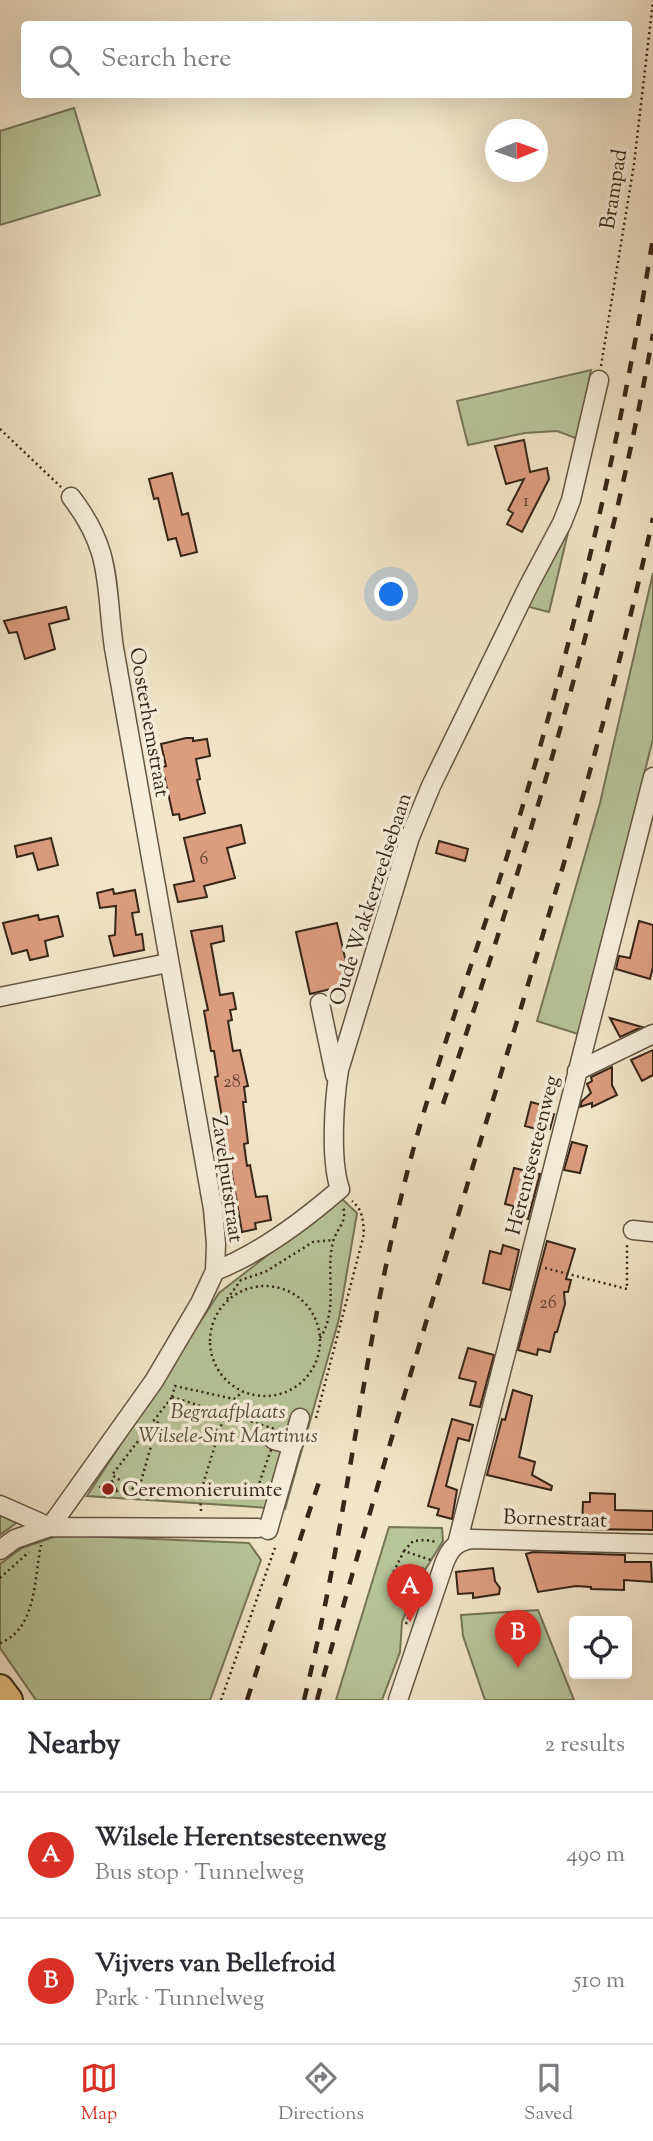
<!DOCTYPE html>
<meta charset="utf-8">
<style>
body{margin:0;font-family:"Sorts Mill Goudy",serif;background:#f7f7f7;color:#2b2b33}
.controls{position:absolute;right:21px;bottom:21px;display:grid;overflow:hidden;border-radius:7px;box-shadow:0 7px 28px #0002}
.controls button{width:63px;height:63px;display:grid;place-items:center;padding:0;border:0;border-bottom:2px solid #e1e1e2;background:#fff;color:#2b2b33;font:35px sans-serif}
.compass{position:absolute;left:485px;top:119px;width:63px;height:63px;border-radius:50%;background:#fff;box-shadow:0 7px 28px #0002;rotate:89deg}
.you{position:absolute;left:392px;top:595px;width:24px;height:24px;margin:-18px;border:5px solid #fff;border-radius:50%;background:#1a73e8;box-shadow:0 0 0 10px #1a73e833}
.badge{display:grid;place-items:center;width:46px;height:46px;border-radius:50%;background:#d93025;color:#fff;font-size:23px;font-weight:700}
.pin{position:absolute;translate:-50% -58px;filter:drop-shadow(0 2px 4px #0008)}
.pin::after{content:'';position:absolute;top:37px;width:24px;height:21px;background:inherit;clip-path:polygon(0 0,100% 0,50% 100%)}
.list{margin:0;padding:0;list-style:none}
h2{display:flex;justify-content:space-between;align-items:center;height:91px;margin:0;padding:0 28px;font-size:30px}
h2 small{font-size:23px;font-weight:400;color:#7c7c81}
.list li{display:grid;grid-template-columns:46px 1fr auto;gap:21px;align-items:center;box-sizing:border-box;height:126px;padding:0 28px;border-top:2px solid #e1e1e2}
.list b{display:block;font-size:26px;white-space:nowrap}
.list p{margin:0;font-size:23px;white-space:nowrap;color:#7c7c81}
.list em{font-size:23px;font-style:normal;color:#7c7c81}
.icon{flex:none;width:38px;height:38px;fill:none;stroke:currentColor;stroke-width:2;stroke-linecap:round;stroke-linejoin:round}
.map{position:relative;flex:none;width:653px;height:1700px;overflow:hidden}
.search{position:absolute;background:#fff;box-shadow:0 7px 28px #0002;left:21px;right:21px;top:21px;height:77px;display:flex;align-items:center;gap:18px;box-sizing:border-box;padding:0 24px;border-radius:7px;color:#7c7c81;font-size:26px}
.sheet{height:343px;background:#fff}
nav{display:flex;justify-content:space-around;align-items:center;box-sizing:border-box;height:98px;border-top:2px solid #e1e1e2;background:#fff;font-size:19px;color:#7c7c81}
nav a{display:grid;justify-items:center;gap:4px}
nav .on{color:#d93025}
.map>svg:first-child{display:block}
.green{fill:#b7c599;stroke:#767558;stroke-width:2}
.building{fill:#dc9d7f;stroke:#362518;stroke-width:2}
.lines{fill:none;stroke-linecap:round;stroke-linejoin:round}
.minor-casing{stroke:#655544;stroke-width:21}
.highway-casing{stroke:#362518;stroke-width:30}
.path{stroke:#362518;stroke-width:2.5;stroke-dasharray:2 3.5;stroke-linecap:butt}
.minor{stroke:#f7eedc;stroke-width:18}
.highway{stroke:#e9c284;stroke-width:26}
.rail{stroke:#362518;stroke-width:4.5;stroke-dasharray:12 12;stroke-linecap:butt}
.poi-dot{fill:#8f2418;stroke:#f7eedc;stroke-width:2.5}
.labels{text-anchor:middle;stroke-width:7;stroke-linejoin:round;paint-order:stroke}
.number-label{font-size:18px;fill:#604332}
.street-label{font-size:21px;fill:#362518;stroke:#f7eedc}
.park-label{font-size:21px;font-style:italic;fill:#564d38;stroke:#f7eedc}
.poi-label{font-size:21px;fill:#362518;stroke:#f7eedc;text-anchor:start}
</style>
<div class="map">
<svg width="653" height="1700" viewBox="0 0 653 1700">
<rect width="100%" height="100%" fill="#f2e5c9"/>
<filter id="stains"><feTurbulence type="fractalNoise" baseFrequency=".00286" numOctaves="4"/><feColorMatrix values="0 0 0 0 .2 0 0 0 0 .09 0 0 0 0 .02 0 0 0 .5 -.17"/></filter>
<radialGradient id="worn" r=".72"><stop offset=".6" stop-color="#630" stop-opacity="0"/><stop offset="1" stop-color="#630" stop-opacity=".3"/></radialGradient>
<!-- green -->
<path class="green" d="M74 108 100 195 0 225V131Z
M591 370 578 439 557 431 525 433 468 445 457 401Z
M572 516 549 612 526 606Z
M653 573V739L578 1034 537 1021 600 803Z
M341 1198 357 1213 339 1319 285 1509 87 1496 219 1293Z
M0 1513 19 1521 0 1535Z
M389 1527 442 1528 443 1541 425 1570 423 1568 416 1580 418 1582 402 1622 400 1652 382 1700H336Z
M60 1535 249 1543 261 1560 210 1700H36L0 1648V1564L22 1548Z
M538 1610 574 1700H485L463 1636 461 1615Z"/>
<!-- building -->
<path class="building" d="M524 440 530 472 547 468 549 479 522 532 507 524 513 513 508 510 524 479 506 484 495 446Z
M172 473 182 515 188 513 197 552 181 556 176 538 168 540 158 498 154 499 149 479Z
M66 607 69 619 49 624 55 649 25 659 17 632 9 633 4 621Z
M186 738H193V741L207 739 210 756 196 759 200 779 197 780 205 813 180 820 179 814 173 815 163 771V767L166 766 161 744Z
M241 825 245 843 227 848 235 878 204 886 207 897 178 902 174 885 194 881 184 838Z
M51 838 58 865 38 870 33 853 17 857 15 846Z
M439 841 468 849 465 861 436 853Z
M113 889 114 894 135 890 139 912 132 913 136 935 142 934 144 950 114 956 109 936 115 935 116 906 100 908 97 893Z
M38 915 39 920 58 916 63 936 45 941 48 956 30 960 27 950 12 954 3 923Z
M639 921 653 925V967L650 979 616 969 619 956 630 958Z
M337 923 351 984 310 994 296 932Z
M222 926 224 941 211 944 220 995 233 993 236 1009 230 1010 232 1020 228 1021 233 1051 240 1050 248 1086 244 1087 246 1102H243L248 1143 244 1144 247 1166 250 1165 256 1197 267 1196 271 1220 255 1223 256 1229 242 1232 215 1077 218 1076 214 1051H211L204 1011 208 1010 191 931Z
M610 1018 642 1027 620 1037Z
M653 1050V1075L642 1081 631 1060Z
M612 1067V1085L617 1095 592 1107V1103L580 1107 582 1101 591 1093 587 1084 592 1081 591 1077Z
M531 1102 549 1107 547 1113 554 1114 550 1129 540 1127V1130L525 1126Z
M572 1142 587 1146 580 1173 564 1170Z
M514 1168 540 1174 528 1219 511 1215 514 1206 505 1204Z
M547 1241 575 1249 566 1279 571 1280 568 1292H564L565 1304 557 1332H555L550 1352 538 1349 537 1355 518 1350Z
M503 1245 519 1250 510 1290 483 1283 490 1251 501 1254Z
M468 1348 494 1355 480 1407 470 1405 476 1382 459 1378Z
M513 1390 532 1396 519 1457 535 1462 532 1475 552 1486 551 1490 487 1475 502 1419 505 1420Z
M452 1419 473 1425 469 1441 458 1438 446 1486 457 1490 452 1519 437 1515 439 1509 428 1506Z
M112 1481 117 1491 105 1496 100 1487Z
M590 1493 615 1494V1510L653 1511V1530L582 1529 583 1502H590Z
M533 1552 625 1555V1562H651L652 1582 624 1580V1590L591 1589V1587L576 1586 538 1592 526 1554Z
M493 1568 495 1581 500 1588 499 1594 473 1598V1593L458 1594 456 1572Z"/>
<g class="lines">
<defs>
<path id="minor" d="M0 997 168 963
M320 1003 335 1075
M577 1071 653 1034
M633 1230 653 1232
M215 1271C261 1253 303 1221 340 1189 330 1161 334 1100 339 1070L410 837 431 786 528 587 562 523 571 500 599 380
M274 1440 293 1445
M0 1505 50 1527
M50 1527 154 1381 200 1303 215 1271 216 1244 213 1209 114 648C105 585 113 551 71 497
M268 1530 300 1418
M457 1544 653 777
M0 1550 15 1539 50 1527 258 1528
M398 1700 444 1564C449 1550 456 1541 472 1539L653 1544"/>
<path id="highway" d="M0 1688 9 1700"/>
</defs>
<!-- minor casing -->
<use href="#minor" class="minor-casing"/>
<!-- highway casing -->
<use href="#highway" class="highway-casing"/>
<!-- path -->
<path class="path" d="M601 366 634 164 653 1
M0 429 61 487
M545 1268 627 1289V1244
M210 1341a55 55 0 1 1 110 0a55 55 0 1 1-110 0Z
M227 1299 241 1280 265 1272 313 1242 333 1240
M320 1338C339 1310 325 1273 333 1242 336 1229 348 1222 343 1207
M172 1397 278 1430 255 1495 138 1492 112 1475Z
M172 1397 175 1386 234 1399 243 1392
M316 1418 364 1234C363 1220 363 1210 352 1201
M138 1492 159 1418
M201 1511 200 1494 225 1413
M404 1551 413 1541 426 1540 437 1542
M391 1577 404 1551 431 1560
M0 1578 29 1552
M406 1624 418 1587
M0 1643C37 1629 34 1578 41 1545
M221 1700 276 1545"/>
<!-- minor -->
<use href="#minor" class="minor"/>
<!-- highway -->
<use href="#highway" class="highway"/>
<!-- rail -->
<path class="rail" d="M443 1104C527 851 606 597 653 334
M247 1700 319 1482
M304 1700C347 1526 363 1347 407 1173 439 1049 486 928 523 805 579 619 622 430 653 238
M317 1700C371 1504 430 1308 489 1113 549 916 609 720 653 518"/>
</g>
<!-- markers -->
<circle class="poi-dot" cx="108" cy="1489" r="7"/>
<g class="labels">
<!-- number labels -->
<g class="number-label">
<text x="526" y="506">1</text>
<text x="204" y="864">6</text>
<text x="232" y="1087">28</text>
<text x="548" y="1308">26</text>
</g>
<!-- street labels -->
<g class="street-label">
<text transform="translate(613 189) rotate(-81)" y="7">Brampad</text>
<text transform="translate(150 722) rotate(80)" y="7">Oosterhemstraat</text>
<text transform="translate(370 899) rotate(-72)" y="7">Oude Wakkerzeelsebaan</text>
<text transform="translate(532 1155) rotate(-76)" y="7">Herentsesteenweg</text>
<text transform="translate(228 1179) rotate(82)" y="7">Zavelputstraat</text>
<text transform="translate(555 1518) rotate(2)" y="7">Bornestraat</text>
</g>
<!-- park labels -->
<g class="park-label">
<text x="228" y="1418">Begraafplaats<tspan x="228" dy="24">Wilsele-Sint Martinus</tspan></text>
</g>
<!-- poi labels -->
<g class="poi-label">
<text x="122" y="1496">Ceremonieruimte</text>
</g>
</g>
<rect width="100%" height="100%" filter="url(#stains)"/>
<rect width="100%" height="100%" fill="url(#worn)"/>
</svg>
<div class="controls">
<button><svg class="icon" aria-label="locate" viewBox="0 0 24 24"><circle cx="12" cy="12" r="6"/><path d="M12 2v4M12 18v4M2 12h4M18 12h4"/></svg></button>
</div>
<svg class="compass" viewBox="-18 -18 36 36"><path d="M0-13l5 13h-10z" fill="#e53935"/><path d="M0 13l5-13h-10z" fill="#7c7c81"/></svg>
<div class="you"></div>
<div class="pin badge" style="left:410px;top:1622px">A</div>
<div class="pin badge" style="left:518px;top:1668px">B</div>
<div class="search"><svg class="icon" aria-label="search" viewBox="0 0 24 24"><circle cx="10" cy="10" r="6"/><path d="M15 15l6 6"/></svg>Search here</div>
</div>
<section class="sheet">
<h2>Nearby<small>2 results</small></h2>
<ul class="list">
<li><span class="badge">A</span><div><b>Wilsele Herentsesteenweg</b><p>Bus stop · Tunnelweg</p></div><em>490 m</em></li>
<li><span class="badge">B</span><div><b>Vijvers van Bellefroid</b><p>Park · Tunnelweg</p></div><em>510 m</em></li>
</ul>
</section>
<nav>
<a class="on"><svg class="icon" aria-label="map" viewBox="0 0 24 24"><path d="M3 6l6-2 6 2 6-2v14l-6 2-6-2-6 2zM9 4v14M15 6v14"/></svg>Map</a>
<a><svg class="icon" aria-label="directions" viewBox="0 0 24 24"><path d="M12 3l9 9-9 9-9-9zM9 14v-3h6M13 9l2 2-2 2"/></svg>Directions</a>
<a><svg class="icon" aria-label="saved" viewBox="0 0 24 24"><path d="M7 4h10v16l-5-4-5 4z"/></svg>Saved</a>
</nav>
